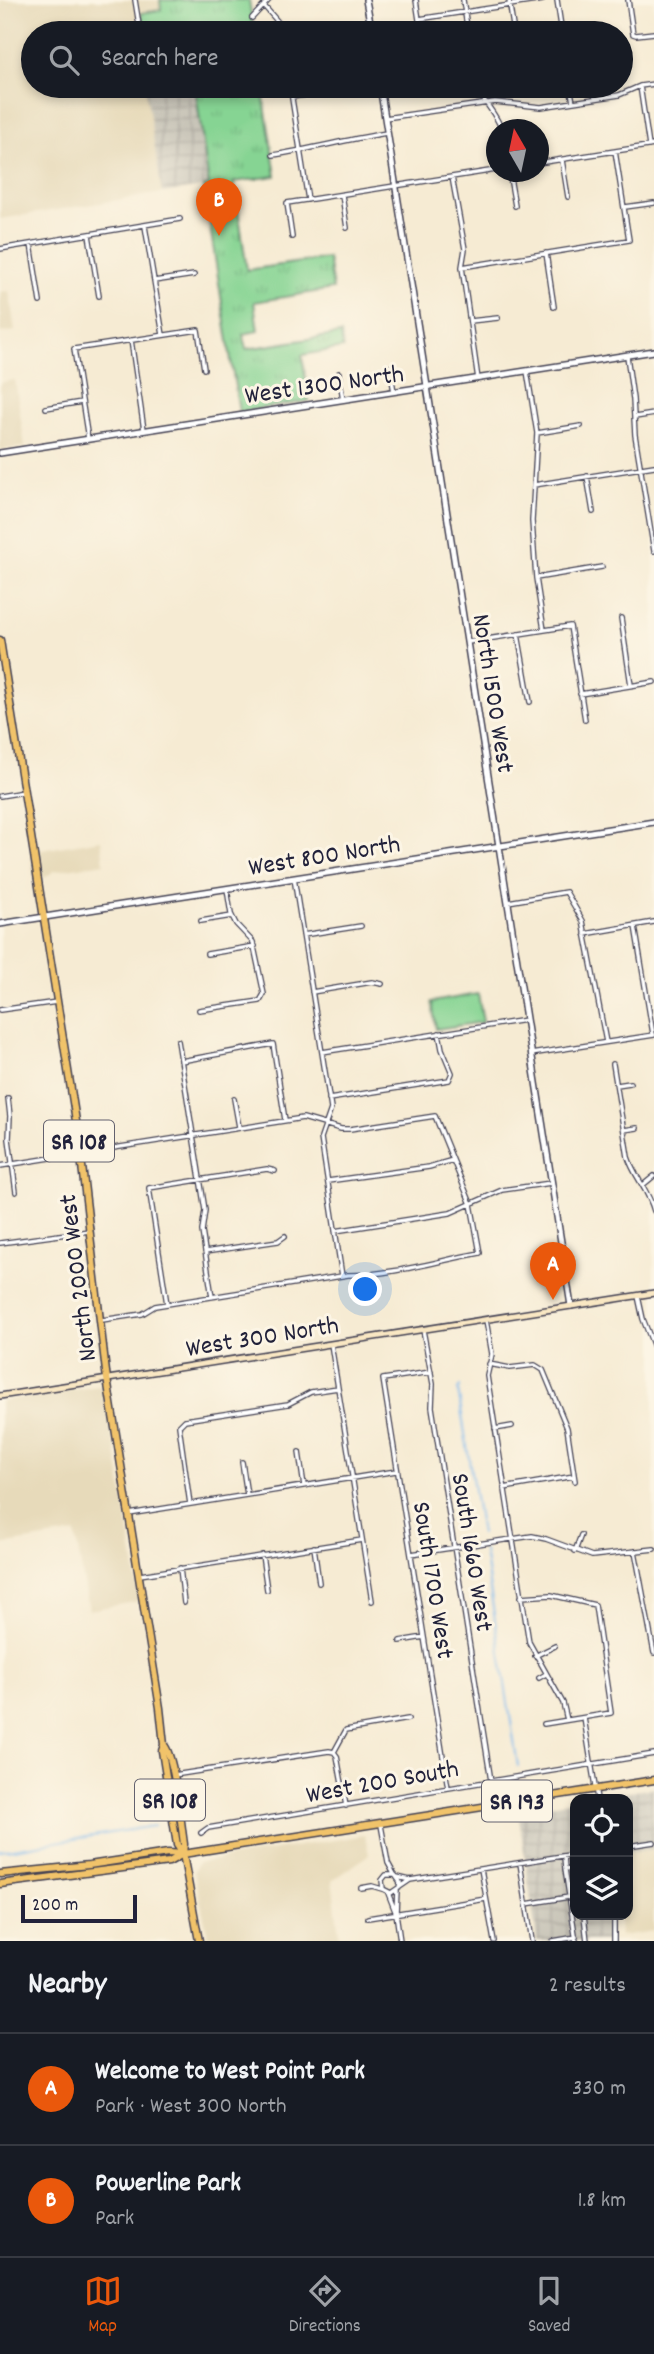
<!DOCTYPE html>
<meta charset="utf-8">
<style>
body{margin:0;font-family:Dekko,sans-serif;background:#242831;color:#f1f3f6}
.controls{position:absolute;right:21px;bottom:21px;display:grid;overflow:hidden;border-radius:14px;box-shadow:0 4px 10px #0003}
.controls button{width:63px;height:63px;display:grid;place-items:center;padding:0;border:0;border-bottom:2px solid #363941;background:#171b24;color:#f1f3f6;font:35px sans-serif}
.compass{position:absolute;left:486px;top:119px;width:63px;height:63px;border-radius:50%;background:#171b24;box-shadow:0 4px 10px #0003;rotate:351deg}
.scale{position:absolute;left:21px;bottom:18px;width:116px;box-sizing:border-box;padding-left:7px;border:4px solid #22223b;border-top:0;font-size:19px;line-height:24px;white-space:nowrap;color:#22223b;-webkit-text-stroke:5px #fcf5e5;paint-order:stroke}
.you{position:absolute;left:366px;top:1290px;width:24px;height:24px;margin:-18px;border:5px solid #fff;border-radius:50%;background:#1a73e8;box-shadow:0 0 0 10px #1a73e833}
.badge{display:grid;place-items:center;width:46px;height:46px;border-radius:50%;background:#ea580c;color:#fff;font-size:23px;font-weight:700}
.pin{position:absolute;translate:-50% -58px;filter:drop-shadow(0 2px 4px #0008)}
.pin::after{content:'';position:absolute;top:37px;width:24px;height:21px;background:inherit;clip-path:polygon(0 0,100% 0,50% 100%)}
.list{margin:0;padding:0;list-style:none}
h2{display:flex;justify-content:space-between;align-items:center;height:91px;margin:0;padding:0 28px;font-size:30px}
h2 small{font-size:23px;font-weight:400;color:#9ea1a6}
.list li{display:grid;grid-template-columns:46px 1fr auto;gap:21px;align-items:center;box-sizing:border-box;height:112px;padding:0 28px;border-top:2px solid #363941}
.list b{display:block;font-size:26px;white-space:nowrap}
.list p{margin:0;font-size:23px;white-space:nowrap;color:#9ea1a6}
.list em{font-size:23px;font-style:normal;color:#9ea1a6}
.icon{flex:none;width:38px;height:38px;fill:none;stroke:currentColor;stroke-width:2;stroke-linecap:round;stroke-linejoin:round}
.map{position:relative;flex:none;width:654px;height:1941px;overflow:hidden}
.search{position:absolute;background:#171b24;box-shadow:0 4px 10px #0003;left:21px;right:21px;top:21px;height:77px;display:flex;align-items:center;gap:18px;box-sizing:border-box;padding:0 24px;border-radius:38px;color:#9ea1a6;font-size:26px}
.sheet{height:315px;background:#171b24}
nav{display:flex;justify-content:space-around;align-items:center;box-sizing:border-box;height:98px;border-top:2px solid #363941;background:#171b24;font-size:19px;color:#9ea1a6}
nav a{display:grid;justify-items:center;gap:4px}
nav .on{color:#ea580c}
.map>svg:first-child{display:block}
.built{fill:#e7daba}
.industrial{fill:url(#industrial-grid)}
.grass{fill:url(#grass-tufts);stroke:#547b67;stroke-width:2}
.garden{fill:#86d493;stroke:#547b67;stroke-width:2}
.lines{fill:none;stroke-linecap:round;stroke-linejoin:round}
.stream{stroke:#7ab7ed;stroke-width:2}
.minor-casing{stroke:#424052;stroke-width:6}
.tertiary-casing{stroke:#424052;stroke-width:8}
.secondary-casing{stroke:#424052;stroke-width:8}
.primary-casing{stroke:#424052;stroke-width:9}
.minor{stroke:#fff;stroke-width:3.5}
.tertiary{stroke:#fff;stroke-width:5}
.secondary{stroke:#f9e7c3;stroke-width:5}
.primary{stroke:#f1c36a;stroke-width:6}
.labels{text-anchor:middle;stroke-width:6;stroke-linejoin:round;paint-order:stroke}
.shield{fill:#fcf5e5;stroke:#63616e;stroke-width:2}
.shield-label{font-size:24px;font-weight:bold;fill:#22223b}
.street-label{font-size:26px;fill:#22223b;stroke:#fcf5e5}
</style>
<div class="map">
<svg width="654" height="1941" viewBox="0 0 654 1941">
<defs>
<pattern id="industrial-grid" width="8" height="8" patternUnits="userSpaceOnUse" patternTransform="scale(1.75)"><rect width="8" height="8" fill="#c8c4b8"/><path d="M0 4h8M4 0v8" fill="none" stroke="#aca89f"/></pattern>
<pattern id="grass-tufts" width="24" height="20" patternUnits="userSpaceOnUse" patternTransform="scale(1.75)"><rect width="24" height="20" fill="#86d493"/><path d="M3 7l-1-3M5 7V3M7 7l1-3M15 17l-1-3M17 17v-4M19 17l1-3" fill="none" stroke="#73b680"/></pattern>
</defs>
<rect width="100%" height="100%" fill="#fcf5e5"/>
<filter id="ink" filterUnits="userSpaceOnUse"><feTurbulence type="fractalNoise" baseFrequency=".0143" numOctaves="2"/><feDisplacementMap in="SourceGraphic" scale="14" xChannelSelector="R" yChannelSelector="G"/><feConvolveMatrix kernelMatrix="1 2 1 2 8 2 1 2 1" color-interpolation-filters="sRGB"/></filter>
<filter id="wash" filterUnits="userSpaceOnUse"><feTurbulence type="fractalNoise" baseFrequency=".00686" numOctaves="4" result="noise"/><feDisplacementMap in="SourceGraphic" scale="28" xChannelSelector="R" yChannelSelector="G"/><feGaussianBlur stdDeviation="1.57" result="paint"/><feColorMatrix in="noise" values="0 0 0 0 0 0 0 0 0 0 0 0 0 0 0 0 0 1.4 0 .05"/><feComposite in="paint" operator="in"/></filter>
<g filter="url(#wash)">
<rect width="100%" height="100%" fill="#f6ebd3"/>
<!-- built -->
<path class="built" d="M0 0H160L162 10 141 13 143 25 135 26 136 33H33V86H145L162 193 0 219Z
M9 291 15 331 0 333V292Z
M15 380 25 447 0 450V383Z
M101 840 104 863 54 871 35 884 30 852Z
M99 1386 106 1388 140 1601 89 1610 75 1533 0 1545V1401Z
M365 1835 369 1855 332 1880 340 1941H209L194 1871 198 1863Z
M654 1849V1931L620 1936 619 1915H628V1853Z"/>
<!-- industrial -->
<path class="industrial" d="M145 86H195L209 186 162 193Z
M654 1788V1849L628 1853V1799H585Z
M575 1801V1915H611L610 1941H537L518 1810Z"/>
<!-- grass -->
<path class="grass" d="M160 0H249L254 33H185L184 23 143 25 141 13 161 10Z
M195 86H262L276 176 234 182 247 270 328 258 333 289 254 302 258 331 243 334 246 349 341 334 343 348 302 355 309 401 239 412 204 187 209 185Z"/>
<!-- garden -->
<path class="garden" d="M478 994 483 1022 436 1029 432 1002Z"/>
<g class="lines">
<!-- stream -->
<path class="stream" d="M460 1386 458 1390 481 1534
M484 1551 518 1766
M0 1851 154 1826"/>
</g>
</g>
<g filter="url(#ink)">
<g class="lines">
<defs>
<path id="minor" d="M135 0 140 31 184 27
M416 0 421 33
M463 0 468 33
M509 0 514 33
M557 0 562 33
M628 0 633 34 636 35 654 33
M264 6 278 22 281 33
M252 18 269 0
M419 19 543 0
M290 86 308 200
M476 86C483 102 496 113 502 130
M570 86 573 102
M640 86 649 146
M292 97 332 91
M385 118 495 102 541 107 619 95 640 86 654 84
M273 155C312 149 349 139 387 133
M562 160 568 197
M538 163 654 145
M509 172 515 206
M452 177 465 249 462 267 478 379
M342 195 347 228
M625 207 654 203
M145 226 163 335
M89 235 99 296
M292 237 287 203 496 170
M31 244 40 302
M0 249 180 219
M546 253 554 307
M462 267 629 240 615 151
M154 281 194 275
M470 321 498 318
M131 340 144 430
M627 356 633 399 635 435 654 551
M390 367 394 392
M527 371 537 433 532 521 536 578 544 630
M339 373 343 400
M46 408 82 402
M635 417 654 414
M537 433 581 426
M88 439 74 349 198 330 204 369
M587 476 593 512
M534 485 654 466
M536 578 602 567
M621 618 631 685
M518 634 530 702
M468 642 570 626 585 720
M580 694 654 682
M0 796 24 792
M294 878 331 1109 321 1138 342 1276
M508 902 566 892 583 921 606 1042
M201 921 232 916
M635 926 653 1034
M585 934 654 922
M303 935 361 926
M207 954 255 946
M312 992 372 982 382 984
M0 1010 57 1002
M199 1010 260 1001 264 994 253 942 236 924 231 914 227 889
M178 1041 205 1210 202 1231 212 1297
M322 1052 526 1020
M531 1054 654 1035
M181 1061 273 1044 285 1120
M613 1064 628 1157C634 1176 649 1191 654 1211
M617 1085 630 1083
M8 1098 10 1116 9 1139 16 1192
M234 1099 239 1127
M329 1099 449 1080 452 1073 442 1049 439 1033
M624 1130 637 1128
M0 1166 303 1118 341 1129H350L435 1116 471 1204 480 1253C436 1261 394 1275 348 1275L155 1306 142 1314 102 1320
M328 1181 429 1167 453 1160
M643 1185 654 1176
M335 1231 450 1213 502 1190 551 1183
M0 1243 89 1231
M205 1252 278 1241 285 1236
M638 1296 643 1319 654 1347
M167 1304 149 1188 267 1169 275 1171
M486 1320 492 1354 487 1376 529 1642 563 1703 567 1720
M423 1330 433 1384 432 1407 491 1781
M331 1344 372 1601
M489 1364 510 1368 535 1365 543 1370 567 1428 575 1481
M431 1372 383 1379 448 1788
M495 1429 512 1426
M299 1452 304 1486
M242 1462 247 1495
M504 1488 574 1476
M190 1504 179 1426 185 1420 288 1404 311 1392 338 1388
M129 1514 396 1471
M314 1547 319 1583
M575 1551 581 1535
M635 1551 654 1653
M411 1554 532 1536 546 1539 592 1556 654 1549
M262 1555 267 1590
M180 1568 184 1603
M140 1575 362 1540
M521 1597 551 1595 595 1605 611 1713 544 1724
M400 1641 424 1637
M535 1656 555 1646
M539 1678 546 1674
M584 1718 597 1799
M334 1752 346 1730 408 1719
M334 1752 337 1756 346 1806
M174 1775 329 1751 334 1752
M381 1825 388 1863 394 1874
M201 1833 208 1828 654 1754
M628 1846 654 1842
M564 1856 565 1869
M520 1863 532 1941
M575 1868 565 1869 576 1941
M481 1869 494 1941
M397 1877 410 1880 575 1854
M361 1888 372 1886 382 1889
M399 1888 400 1882 395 1875H386L382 1880 383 1889 391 1893 410 1880
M397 1890 396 1913 400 1941
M388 1893 395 1911
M526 1904 569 1897
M584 1915 587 1941
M614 1915V1941
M368 1918 486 1899
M553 1941 576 1937"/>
<path id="tertiary" d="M366 0 372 33
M380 86 571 1306
M0 453 654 351
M0 924 654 822"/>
<path id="secondary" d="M0 1396 654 1293"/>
<path id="primary" d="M0 640 79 1140 106 1372 160 1708 164 1745 162 1751 177 1845 183 1854
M164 1745C175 1757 181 1825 184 1844L183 1854 199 1941
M0 1874 89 1865 168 1853 183 1854 654 1780
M0 1884 169 1862 183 1854"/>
</defs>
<!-- minor casing -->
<use href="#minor" class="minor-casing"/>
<!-- tertiary casing -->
<use href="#tertiary" class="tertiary-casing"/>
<!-- secondary casing -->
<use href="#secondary" class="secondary-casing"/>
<!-- primary casing -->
<use href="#primary" class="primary-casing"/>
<!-- minor -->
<use href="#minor" class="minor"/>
<!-- tertiary -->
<use href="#tertiary" class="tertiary"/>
<!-- secondary -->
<use href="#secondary" class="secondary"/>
<!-- primary -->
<use href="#primary" class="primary"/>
</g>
</g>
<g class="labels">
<!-- shield labels -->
<g class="shield">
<rect x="44" y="1120.5" width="70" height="41" rx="5"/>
<rect x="135" y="1779.5" width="70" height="41" rx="5"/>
<rect x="482" y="1780.5" width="70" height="41" rx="5"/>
</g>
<g class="shield-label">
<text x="79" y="1149">SR 108</text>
<text x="170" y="1808">SR 108</text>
<text x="517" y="1809">SR 193</text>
</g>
<!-- street labels -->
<g class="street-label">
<text transform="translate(324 383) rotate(-8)" y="9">West 1300 North</text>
<text transform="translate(495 693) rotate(81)" y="9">North 1500 West</text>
<text transform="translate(324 854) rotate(-9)" y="9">West 800 North</text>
<text transform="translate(76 1278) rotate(-97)" y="9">North 2000 West</text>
<text transform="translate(262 1335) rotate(-9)" y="9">West 300 North</text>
<text transform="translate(474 1552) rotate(81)" y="9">South 1660 West</text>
<text transform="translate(435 1580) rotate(81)" y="9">South 1700 West</text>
<text transform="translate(382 1780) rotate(-10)" y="9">West 200 South</text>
</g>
</g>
</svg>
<div class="controls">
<button><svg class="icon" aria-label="locate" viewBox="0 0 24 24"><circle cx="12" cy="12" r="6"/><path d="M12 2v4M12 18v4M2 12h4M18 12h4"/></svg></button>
<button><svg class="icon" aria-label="layers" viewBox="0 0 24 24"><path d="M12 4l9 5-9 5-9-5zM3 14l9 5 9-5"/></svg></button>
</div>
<svg class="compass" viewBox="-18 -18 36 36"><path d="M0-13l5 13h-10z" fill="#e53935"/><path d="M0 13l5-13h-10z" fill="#9ea1a6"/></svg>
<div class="scale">200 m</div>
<div class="you"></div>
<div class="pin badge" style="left:553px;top:1300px">A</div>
<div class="pin badge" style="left:219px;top:236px">B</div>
<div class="search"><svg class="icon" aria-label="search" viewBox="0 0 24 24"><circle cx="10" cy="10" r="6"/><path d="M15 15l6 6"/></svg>Search here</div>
</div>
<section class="sheet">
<h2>Nearby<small>2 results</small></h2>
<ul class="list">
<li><span class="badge">A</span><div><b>Welcome to West Point Park</b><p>Park · West 300 North</p></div><em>330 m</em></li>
<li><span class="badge">B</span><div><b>Powerline Park</b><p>Park</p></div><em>1.8 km</em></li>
</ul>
</section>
<nav>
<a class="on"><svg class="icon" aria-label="map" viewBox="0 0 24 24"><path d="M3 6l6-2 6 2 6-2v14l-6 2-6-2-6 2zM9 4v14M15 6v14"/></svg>Map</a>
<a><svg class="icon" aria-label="directions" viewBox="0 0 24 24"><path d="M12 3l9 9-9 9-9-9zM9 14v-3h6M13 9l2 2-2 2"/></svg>Directions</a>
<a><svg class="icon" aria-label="saved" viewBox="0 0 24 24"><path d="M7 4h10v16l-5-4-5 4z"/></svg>Saved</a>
</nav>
